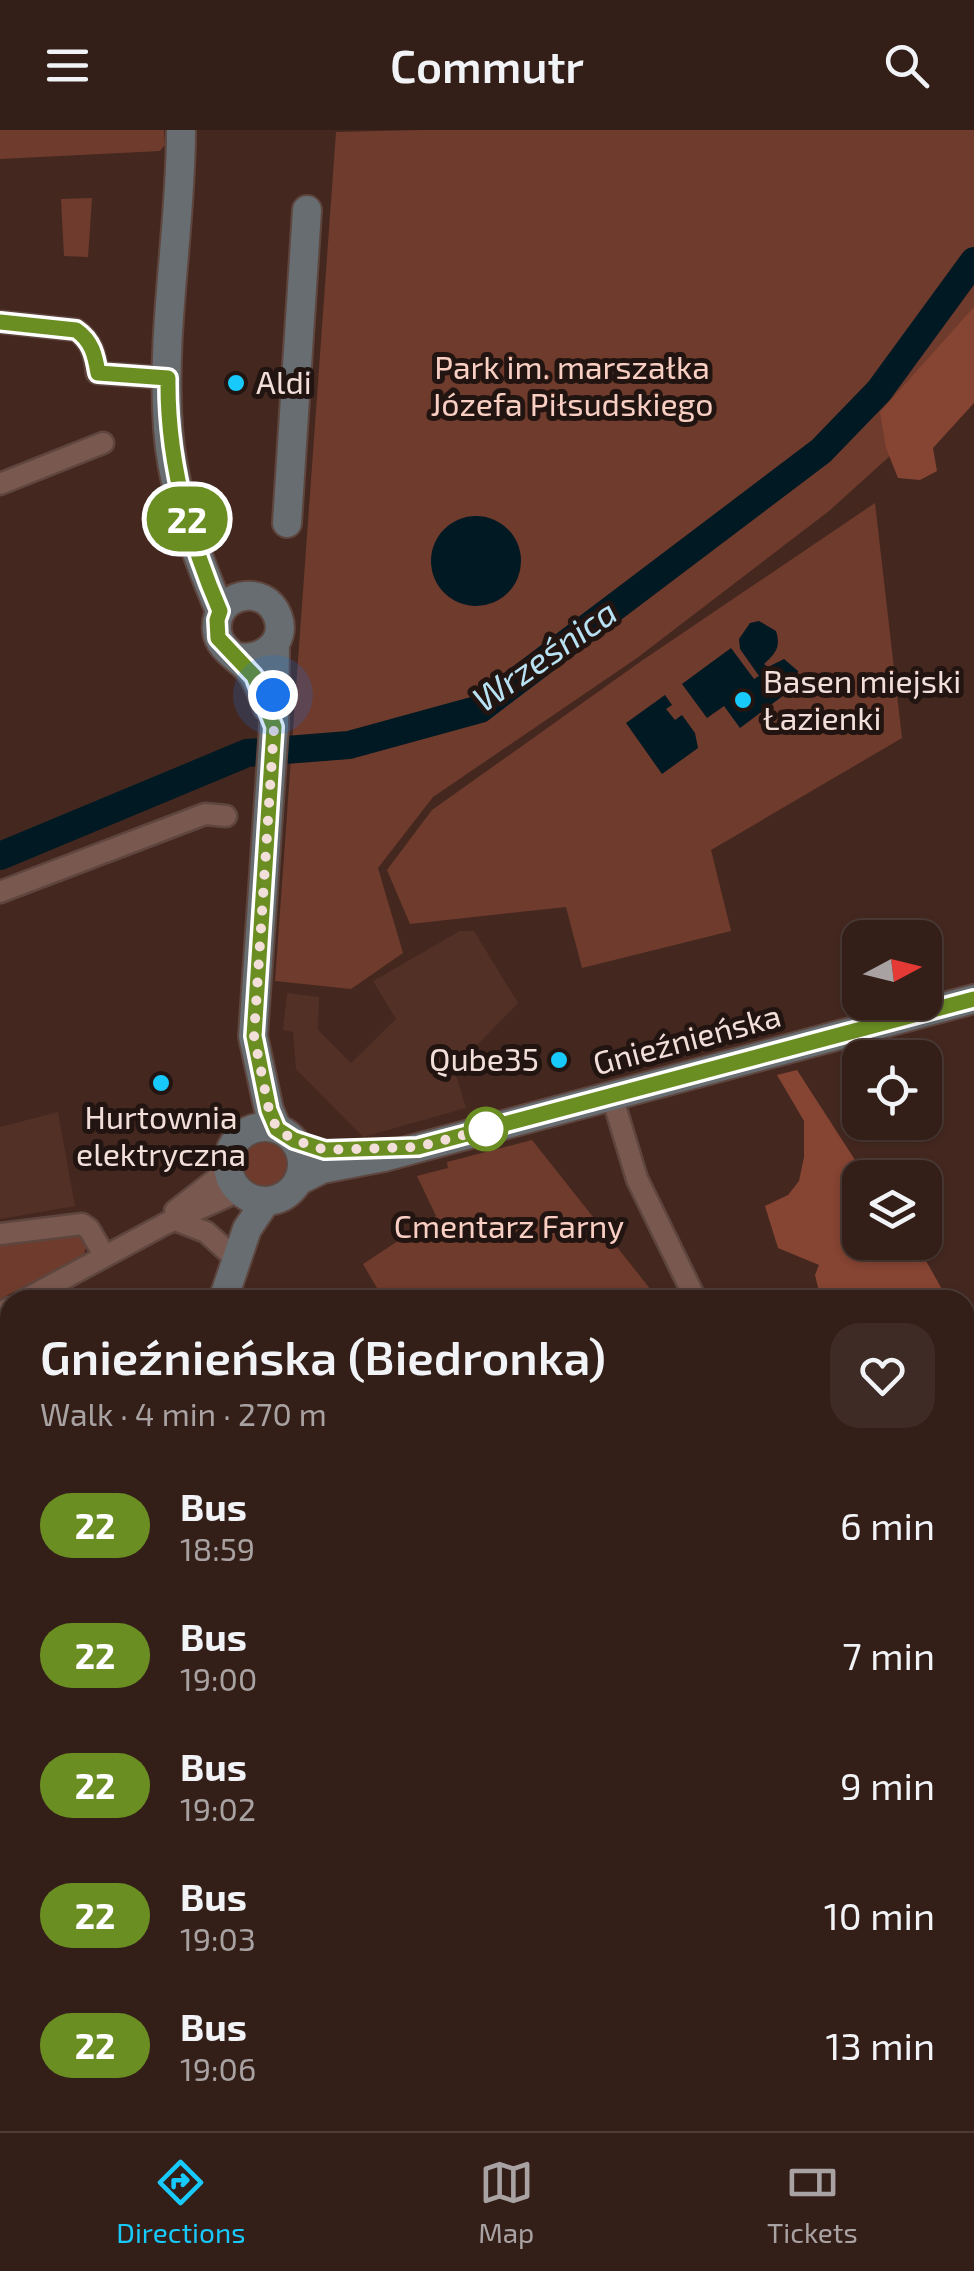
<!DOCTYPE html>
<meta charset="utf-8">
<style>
:root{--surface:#331e18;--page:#3e2b25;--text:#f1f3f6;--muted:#a9a2a2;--line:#4e3c37;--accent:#18cafc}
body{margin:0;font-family:"Exo 2",sans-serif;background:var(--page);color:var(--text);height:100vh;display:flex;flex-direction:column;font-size:38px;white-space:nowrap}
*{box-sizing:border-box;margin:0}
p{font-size:32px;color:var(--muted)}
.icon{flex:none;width:55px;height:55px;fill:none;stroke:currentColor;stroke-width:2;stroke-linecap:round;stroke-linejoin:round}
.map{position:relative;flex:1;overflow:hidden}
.sheet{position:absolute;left:0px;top:1160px;width:975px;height:842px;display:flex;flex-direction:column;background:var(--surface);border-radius:30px 30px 0 0;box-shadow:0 2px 8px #0004,0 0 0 2px var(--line)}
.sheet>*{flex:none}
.badge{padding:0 20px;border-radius:32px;font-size:35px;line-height:65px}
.needle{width:65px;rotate:83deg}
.tools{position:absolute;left:842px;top:790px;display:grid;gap:20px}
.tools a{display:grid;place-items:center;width:100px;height:100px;border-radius:20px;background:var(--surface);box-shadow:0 2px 8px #0004,0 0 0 2px var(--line);font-size:50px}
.you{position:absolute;width:50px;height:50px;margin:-25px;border:8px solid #fff;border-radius:50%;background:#1a73e8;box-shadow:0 0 0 15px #1a73e833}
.map>.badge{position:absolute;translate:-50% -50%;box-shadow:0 0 0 5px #fff}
.round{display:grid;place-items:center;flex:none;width:105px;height:105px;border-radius:30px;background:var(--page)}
.overview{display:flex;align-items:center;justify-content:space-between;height:170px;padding:0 40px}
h1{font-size:48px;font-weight:600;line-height:75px}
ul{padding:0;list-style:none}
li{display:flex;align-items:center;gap:30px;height:130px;padding:0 40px}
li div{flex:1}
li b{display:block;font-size:38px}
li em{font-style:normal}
li .badge{min-width:110px;font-weight:700;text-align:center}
header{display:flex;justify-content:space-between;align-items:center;height:130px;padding:0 40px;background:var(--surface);font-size:45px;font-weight:600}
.dock{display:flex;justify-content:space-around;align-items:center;height:140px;border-top:2px solid var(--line);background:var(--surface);font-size:28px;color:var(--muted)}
.dock a{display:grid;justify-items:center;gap:5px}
.dock .on{color:var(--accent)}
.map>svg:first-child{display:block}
.built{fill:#523026}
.green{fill:#6f3b2c}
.forest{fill:#864432}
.water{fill:#001923}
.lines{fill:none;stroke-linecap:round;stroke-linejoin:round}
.river{stroke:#001923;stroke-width:28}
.street-casing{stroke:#5e463f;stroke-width:25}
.secondary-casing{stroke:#5e463f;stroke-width:32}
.street{stroke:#78584f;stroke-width:20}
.secondary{stroke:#676d70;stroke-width:28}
.line-casing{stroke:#fff;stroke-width:22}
.line{stroke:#6b8e23;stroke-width:15}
.walk{stroke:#f3dfda;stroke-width:10;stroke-dasharray:0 18}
.poi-dot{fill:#18cafc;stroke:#221511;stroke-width:4}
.stop-dot{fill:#fff;stroke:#6b8e23;stroke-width:5}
.labels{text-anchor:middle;stroke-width:10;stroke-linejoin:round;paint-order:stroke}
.park-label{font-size:32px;fill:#f9cfc3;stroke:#221511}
.poi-label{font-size:32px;fill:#f3dfda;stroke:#221511;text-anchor:start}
.street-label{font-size:32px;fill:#f3dfda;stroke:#221511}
.water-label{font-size:35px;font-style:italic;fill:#b8e2f3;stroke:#221511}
</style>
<header><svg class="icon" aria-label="menu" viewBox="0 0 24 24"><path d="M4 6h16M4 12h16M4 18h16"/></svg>Commutr<svg class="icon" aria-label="search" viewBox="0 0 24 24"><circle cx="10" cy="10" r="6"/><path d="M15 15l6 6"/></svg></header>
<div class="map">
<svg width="974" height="2001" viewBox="0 0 974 2001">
<rect width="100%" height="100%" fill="#442820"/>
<!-- built -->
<g class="built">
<path d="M 460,801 L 474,801 L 518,873 L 454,939 L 466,978 L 363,1007 L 296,939 L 293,902 L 283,900 L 287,863 L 319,867 L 318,900 L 351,933 L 396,889 L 373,851 Z"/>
<path d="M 58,982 L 75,1076 L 0,1089 L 0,997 Z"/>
<path d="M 0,1592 L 10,1599 L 10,1705 L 0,1695 Z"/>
</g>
<!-- green -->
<g class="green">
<path d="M 0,0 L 164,0 L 165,15 L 160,21 L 0,29 Z"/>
<path d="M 421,0 L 974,0 L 974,235 L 912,306 L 829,381 L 637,528 L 433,667 L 378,738 L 403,823 L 351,859 L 275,851 L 336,2 Z"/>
<path d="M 92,68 L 88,127 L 64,126 L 61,69 Z"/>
<path d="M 875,373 L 902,608 L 711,720 L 731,801 L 582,838 L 566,777 L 410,794 L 387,740 L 432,680 L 640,532 Z"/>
<circle cx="266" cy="1033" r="24"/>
<path d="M 532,1010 L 659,1170 L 384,1170 L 363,1134 L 436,1086 L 417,1046 L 448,1038 L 447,1032 Z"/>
<path d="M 77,1103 L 83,1106 L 87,1115 L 83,1127 L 0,1169 L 0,1116 Z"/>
</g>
<!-- forest -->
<g class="forest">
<path d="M 974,177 L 974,273 L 933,318 L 937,341 L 920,350 L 898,348 L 886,318 L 880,282 Z"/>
<path d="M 797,940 L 866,1047 L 860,1048 L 860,1112 L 916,1113 L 948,1170 L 851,1170 L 835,1162 L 820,1166 L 815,1145 L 819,1135 L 778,1118 L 765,1076 L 788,1065 L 799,1051 L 804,1027 L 804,991 L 777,945 Z"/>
<path d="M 974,1274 L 974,1418 L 965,1425 L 965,1285 L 971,1283 Z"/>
</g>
<!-- water -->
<g class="water">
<circle cx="476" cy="431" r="45"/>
<path d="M 759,491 L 776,501 C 781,517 776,523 764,534 L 768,537 L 784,529 L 798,541 L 796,556 L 740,598 L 724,576 L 707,588 L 682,554 L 731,518 L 754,549 L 759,546 L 740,519 L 739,509 L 750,493 Z"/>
<path d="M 665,565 L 672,575 L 666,579 L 675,590 L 682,585 L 695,603 L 698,618 L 662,644 L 626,593 Z"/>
</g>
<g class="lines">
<!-- river -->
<path class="river" d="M 0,726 L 247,623 L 349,615 L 480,579 L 821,321 L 879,261 L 974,131"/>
<defs>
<g id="street">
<path d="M 0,192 L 76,200 C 92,211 95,225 97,243 L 167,248"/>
<path d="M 0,354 L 103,313"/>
<path d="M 0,762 L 205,684 L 226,686"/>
<path d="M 612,966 L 637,1049 L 696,1170"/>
<path d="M 175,1081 L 229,1039"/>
<path d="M 175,1090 L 206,1102 L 227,1121"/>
<path d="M 0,1104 L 82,1094 L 89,1099 L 104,1125"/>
<path d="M 24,1170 L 165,1094 L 239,1061"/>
<path d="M 0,1183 L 10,1178"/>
<path d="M 965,1525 L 965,1540"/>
<path d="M 965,1604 L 974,1644"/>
<path d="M 965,1816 L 974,1816"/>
<path d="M 0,1898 L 10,1917"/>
<path d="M 965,1924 L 974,1891"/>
<path d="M 965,1949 L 974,1950"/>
<path d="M 49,1992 L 53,2001"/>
<path d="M 325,1992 L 332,2001"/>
<path d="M 748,1992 L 745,1995 L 751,2001"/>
<path d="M 425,2001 L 434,1992"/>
<path d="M 957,2001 L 958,1992"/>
</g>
<g id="secondary">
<path d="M 181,0 C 181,99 161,199 168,298 C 172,360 196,424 220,481"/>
<path d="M 287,393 L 307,80"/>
<path d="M 275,514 L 274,597 L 253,906 L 269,980 L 277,999"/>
<path d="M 238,527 C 262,531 287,513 278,487 C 265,451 213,464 217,501 C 219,520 240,528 251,542 C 258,552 263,565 267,577"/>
<circle cx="265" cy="1034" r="37"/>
<path d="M 298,1051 L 322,1039 L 384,1027 L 974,869"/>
<path d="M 223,1170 L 247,1099 L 266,1071"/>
<path d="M 0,1547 L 5,1560 L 0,1567"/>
</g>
</defs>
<!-- street casing -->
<use href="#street" class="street-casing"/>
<!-- secondary casing -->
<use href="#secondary" class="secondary-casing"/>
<!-- street -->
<use href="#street" class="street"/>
<!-- secondary -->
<use href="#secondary" class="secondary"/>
</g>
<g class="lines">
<defs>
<path id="line" d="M 0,192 L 76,200 C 92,211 95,225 98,243 L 168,248 C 167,329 188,407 220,481 L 217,490 L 218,508 L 254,546 L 274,597 L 254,906 L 269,980 L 277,999 L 294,1010 L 325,1020 L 418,1017 L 974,869"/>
</defs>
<!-- line casing -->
<use href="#line" class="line-casing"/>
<!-- line -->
<use href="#line" class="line"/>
<!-- walk -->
<path class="walk" d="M 273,565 L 274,597 L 254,906 L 269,980 L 277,999 L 294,1010 L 325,1020 L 418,1017 L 486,999"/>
</g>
<!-- markers -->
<g class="poi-dot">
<circle cx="236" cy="253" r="10"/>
<circle cx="743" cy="570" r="10"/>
<circle cx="559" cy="930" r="10"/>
<circle cx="161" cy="953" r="10"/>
</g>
<circle class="stop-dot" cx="486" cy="999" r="20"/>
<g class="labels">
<!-- park labels -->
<g class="park-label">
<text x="572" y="249">Park im. marszałka<tspan x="572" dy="37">Józefa Piłsudskiego</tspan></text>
<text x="509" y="1108">Cmentarz Farny</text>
</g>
<!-- poi labels -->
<g class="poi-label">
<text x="256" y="264">Aldi</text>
<text x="763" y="563">Basen miejski<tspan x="763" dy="37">Łazienki</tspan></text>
<text x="539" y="941" text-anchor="end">Qube35</text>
<text x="161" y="999" text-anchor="middle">Hurtownia<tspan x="161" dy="37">elektryczna</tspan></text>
</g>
<!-- street labels -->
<g class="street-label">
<text transform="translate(687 910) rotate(-15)" y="11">Gnieźnieńska</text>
</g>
<!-- water labels -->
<g class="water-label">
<text transform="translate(545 526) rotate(-35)" y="12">Wrześnica</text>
</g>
</g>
</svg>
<div class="tools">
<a><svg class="needle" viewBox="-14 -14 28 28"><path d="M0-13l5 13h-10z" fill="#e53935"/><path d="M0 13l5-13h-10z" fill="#a9a2a2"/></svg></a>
<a><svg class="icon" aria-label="locate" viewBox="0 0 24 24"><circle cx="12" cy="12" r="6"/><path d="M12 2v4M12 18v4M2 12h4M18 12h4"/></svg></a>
<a><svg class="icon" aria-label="layers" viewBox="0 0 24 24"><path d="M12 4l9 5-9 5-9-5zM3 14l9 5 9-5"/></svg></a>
</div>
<div class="you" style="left:273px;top:565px"></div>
<b class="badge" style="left:187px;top:389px;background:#6b8e23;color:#fff">22</b>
<section class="sheet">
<div class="overview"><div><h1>Gnieźnieńska (Biedronka)</h1><p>Walk · 4 min · 270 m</p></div><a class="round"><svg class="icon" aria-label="heart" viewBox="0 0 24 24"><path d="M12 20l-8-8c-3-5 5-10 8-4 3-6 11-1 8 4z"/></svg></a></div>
<ul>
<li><span class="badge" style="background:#6b8e23;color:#fff">22</span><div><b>Bus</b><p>18:59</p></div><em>6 min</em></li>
<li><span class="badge" style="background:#6b8e23;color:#fff">22</span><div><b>Bus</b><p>19:00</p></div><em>7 min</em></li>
<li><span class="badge" style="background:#6b8e23;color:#fff">22</span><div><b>Bus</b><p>19:02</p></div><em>9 min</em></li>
<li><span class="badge" style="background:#6b8e23;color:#fff">22</span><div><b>Bus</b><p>19:03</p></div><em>10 min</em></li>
<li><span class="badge" style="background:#6b8e23;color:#fff">22</span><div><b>Bus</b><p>19:06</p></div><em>13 min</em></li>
</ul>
</section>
</div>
<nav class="dock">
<a class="on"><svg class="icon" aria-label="directions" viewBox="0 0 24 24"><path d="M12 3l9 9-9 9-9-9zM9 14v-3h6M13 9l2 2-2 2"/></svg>Directions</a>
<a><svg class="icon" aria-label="map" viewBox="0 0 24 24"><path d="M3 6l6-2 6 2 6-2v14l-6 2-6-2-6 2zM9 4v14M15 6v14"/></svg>Map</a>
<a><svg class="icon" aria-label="tickets" viewBox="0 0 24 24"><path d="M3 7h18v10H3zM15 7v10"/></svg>Tickets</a>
</nav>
